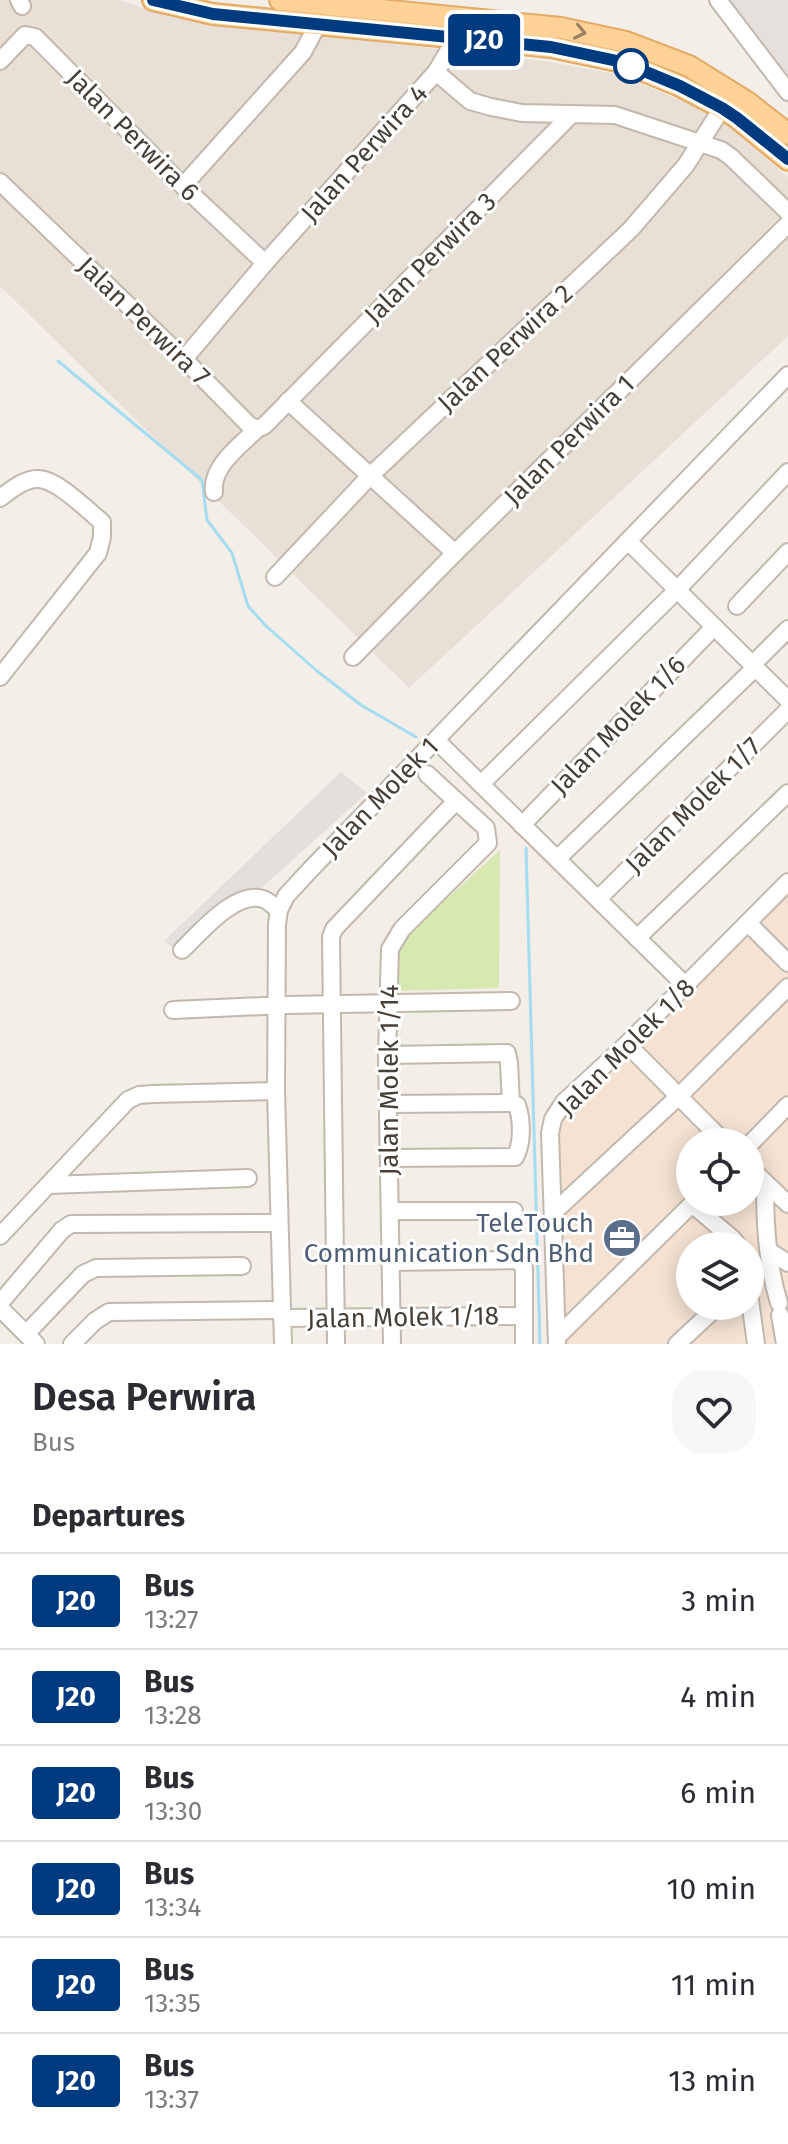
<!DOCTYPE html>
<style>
:root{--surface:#fff;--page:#f7f7f7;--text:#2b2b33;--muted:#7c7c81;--line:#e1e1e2}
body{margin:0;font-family:"Fira Sans",sans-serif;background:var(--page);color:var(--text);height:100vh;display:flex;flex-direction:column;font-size:30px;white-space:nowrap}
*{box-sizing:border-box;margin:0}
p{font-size:26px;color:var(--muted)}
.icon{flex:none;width:44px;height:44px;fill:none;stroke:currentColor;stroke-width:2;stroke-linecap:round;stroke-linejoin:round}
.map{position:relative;height:1344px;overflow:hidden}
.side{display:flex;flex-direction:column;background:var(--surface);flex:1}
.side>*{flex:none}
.badge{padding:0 16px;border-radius:6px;font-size:28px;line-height:52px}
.buttons{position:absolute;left:676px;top:1128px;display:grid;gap:16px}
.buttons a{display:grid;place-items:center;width:88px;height:88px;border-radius:50%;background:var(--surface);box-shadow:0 4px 20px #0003;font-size:40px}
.map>.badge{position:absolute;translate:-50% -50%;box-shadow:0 0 0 4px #fff}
h2{padding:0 32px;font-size:30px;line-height:72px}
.round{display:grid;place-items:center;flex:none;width:84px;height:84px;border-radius:32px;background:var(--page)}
.summary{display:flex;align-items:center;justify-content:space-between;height:136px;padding:0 32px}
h1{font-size:38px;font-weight:600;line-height:60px}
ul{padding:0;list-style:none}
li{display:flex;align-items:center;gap:24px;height:96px;padding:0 32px;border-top:2px solid var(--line)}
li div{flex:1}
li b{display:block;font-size:30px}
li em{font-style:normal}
li .badge{min-width:88px;font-weight:700;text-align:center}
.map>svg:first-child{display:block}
.residential{fill:#e8e0d6}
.commercial{fill:#f5e2d3;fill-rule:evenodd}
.industrial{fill:#e6e0dd}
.green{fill:#d7e8b1}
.parking{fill:#e2dfdd}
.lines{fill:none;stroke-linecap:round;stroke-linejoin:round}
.stream{stroke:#a5ddf0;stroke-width:3}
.minor-casing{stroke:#c2b8ad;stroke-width:20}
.major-casing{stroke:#e3ab66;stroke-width:24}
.minor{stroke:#fff;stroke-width:16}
.major{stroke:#fed197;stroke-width:20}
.oneway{stroke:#998062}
.line-casing{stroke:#fff;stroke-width:18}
.line{stroke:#003b80;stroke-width:12}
.stop-dot{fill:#fff;stroke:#003b80;stroke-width:4}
.labels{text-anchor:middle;stroke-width:6;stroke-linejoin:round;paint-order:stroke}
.street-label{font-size:26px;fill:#473e37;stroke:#fff}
.service-label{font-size:26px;fill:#4e5e75;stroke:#fff;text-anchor:end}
</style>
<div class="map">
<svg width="788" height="1344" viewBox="0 0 788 1344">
<rect width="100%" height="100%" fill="#f4eee8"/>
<!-- residential -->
<path class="residential" d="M 0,0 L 119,0 L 172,18 L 551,62 L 621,75 L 715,115 L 788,177 L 788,336 L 409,688 L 0,286 Z"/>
<!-- commercial -->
<path class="commercial" d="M 788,875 L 788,1344 L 549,1344 L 546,1109 ZM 690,1142 L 750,1142 L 750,1202 L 690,1202 ZM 690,1246 L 750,1246 L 750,1306 L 690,1306 Z"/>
<!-- industrial -->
<path class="industrial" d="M 725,0 L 788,0 L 788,84 Z"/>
<!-- green -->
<path class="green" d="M 500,850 L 499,988 L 395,991 L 395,946 Z"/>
<!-- parking -->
<path class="parking" d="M 341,772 L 367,793 L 185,957 L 164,941 Z"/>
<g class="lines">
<!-- stream -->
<g class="stream">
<path d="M 58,361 L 202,480 L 207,520 L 232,553 L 248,606 L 266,626 L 317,671 L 361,705 L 416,737"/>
<path d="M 526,848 L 540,1344"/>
</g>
<defs>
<g id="minor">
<path d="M 19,0 L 22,6"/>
<path d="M 718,0 L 788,92"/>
<path d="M 0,61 L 25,35 L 35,37 L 183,186 L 265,263"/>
<path d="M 436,72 L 470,101 L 491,107 L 522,113 L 615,115 L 721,150 L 731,157 L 788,212"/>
<path d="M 0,182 L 184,359 L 249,425 L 257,429 L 264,426 L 572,114"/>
<path d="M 183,186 L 303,52 L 318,24"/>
<path d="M 184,359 L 265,263 L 436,72 L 456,38"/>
<path d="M 288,401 L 455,553"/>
<path d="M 214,492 C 211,466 240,446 257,429"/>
<path d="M 0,498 C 11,490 25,478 39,479 C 58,480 87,510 102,522 L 102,537 L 98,553 L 0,677"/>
<path d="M 628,541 L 788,700"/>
<path d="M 275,577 L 370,476 L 631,229 L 686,165 L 722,108"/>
<path d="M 737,606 L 788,552"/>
<path d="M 353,657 L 455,553 L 788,224"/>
<path d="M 752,665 L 788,629"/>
<path d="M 436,740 L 686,986"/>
<path d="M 481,784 L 677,590 L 788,472"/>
<path d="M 522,825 L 714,627"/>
<path d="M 557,859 L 755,668"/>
<path d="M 598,899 L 788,710"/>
<path d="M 748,923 L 788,963"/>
<path d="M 637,938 L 788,793"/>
<path d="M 182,950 C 200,933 235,890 263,899 C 268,900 274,907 279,910"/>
<path d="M 173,1010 L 287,1005 L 511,1001"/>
<path d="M 627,1044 L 724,1142"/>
<path d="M 387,1055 L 507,1053 L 509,1063 L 511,1103 L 517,1105 C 522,1120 523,1143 515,1157 L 389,1158"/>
<path d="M 388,1104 L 511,1103"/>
<path d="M 750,1144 L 788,1105"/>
<path d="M 750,1168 L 788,1204"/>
<path d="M 765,1183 C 765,1223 767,1264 779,1303"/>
<path d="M 49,1185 L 248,1178"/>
<path d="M 692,1204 L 733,1239 L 738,1246"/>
<path d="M 390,1211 L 514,1211"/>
<path d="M 554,1212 L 679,1096 L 788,987"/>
<path d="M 0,1236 L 128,1100 L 139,1095 L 153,1094 L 276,1091"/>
<path d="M 769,1251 L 788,1263"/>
<path d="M 390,1262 L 518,1260 L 524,1268 L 524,1344"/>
<path d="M 750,1300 L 756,1344"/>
<path d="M 0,1303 L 62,1230 L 71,1224 L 279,1223"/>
<path d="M 0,1308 L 36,1344"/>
<path d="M 780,1315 L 785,1344"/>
<path d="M 282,1318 L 524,1316"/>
<path d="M 26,1334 L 83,1274 L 96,1268 L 242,1266"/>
<path d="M 557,1337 L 694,1202"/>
<path d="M 72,1344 L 95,1321 L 109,1312 L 282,1310"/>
<path d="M 283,1344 L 276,1091 L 277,924 L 279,910 L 286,896 L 310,870 L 788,375"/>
<path d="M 336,1344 L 331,937 L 334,929 L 456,801"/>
<path d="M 392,1344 L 387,1055 L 390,949 L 402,929 L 488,843 L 486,828 L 427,774"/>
<path d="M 557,1344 L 550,1133 L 553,1119 L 564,1102 L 627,1044 L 788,882"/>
<path d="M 677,1344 L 718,1306"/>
</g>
<g id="major">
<path d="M 153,0 L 213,14 L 551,47 L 622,62 L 680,86 L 722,108 L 737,118 L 788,160"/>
<path d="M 280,0 L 561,28 L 626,42 L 689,66 L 747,102 L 788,134"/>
</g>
</defs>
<!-- minor casing -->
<use href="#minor" class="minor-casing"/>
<!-- major casing -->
<use href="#major" class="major-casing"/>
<!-- minor -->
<use href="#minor" class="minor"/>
<!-- major -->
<use href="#major" class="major"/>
</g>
<!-- one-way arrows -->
<defs><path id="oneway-chevron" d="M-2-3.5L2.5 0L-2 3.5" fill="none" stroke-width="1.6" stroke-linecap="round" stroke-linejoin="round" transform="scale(2)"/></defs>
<use class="oneway" href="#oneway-chevron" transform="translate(580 32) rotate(12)"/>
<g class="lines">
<defs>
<path id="line" d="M 153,0 L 213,14 L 551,47 L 622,62 L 680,86 L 722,108 L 737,118 L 788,159"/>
</defs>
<!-- line casing -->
<use href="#line" class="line-casing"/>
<!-- line -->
<use href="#line" class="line"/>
</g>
<!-- icons -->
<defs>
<symbol id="office-disc" viewBox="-11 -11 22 22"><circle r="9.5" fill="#5c6f8a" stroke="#fff"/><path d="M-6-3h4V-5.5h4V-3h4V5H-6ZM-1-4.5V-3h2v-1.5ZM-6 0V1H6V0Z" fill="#fff"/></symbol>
</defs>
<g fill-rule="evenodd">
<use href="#office-disc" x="600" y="1216" width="44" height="44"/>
</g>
<!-- markers -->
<circle class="stop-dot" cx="631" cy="66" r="16"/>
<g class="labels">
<!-- street labels -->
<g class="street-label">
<text transform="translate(133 135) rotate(45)" y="9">Jalan Perwira 6</text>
<text transform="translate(364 153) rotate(-48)" y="9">Jalan Perwira 4</text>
<text transform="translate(430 258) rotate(-45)" y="9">Jalan Perwira 3</text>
<text transform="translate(144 321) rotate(44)" y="9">Jalan Perwira 7</text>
<text transform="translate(505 348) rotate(-43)" y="9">Jalan Perwira 2</text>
<text transform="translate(569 440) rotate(-45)" y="9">Jalan Perwira 1</text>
<text transform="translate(618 725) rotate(-46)" y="9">Jalan Molek 1/6</text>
<text transform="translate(380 797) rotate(-46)" y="9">Jalan Molek 1</text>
<text transform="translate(693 805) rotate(-45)" y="9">Jalan Molek 1/7</text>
<text transform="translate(626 1047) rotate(-45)" y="9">Jalan Molek 1/8</text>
<text transform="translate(389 1080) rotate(-90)" y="9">Jalan Molek 1/14</text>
<text transform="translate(403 1317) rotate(-1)" y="9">Jalan Molek 1/18</text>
</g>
<!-- service labels -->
<g class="service-label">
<text x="594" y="1232">TeleTouch<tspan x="594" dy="30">Communication Sdn Bhd</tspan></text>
</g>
</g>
</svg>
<div class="buttons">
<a><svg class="icon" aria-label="locate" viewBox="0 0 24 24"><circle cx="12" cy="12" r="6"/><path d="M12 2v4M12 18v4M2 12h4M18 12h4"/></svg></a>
<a><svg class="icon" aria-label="layers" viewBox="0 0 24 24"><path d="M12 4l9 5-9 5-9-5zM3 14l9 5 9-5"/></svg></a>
</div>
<b class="badge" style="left:484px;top:40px;background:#003b80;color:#fff">J20</b>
</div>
<section class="side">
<div class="summary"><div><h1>Desa Perwira</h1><p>Bus</p></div><a class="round"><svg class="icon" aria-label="heart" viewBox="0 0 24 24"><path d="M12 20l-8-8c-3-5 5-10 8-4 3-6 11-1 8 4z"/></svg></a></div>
<h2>Departures</h2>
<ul>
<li><span class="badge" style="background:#003b80;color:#fff">J20</span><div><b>Bus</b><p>13:27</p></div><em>3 min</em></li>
<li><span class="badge" style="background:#003b80;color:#fff">J20</span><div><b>Bus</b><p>13:28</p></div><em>4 min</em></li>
<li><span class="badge" style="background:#003b80;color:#fff">J20</span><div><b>Bus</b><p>13:30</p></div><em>6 min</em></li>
<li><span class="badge" style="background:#003b80;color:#fff">J20</span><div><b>Bus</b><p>13:34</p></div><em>10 min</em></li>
<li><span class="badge" style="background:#003b80;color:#fff">J20</span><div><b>Bus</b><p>13:35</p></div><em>11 min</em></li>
<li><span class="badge" style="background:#003b80;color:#fff">J20</span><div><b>Bus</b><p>13:37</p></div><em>13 min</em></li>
</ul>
</section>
